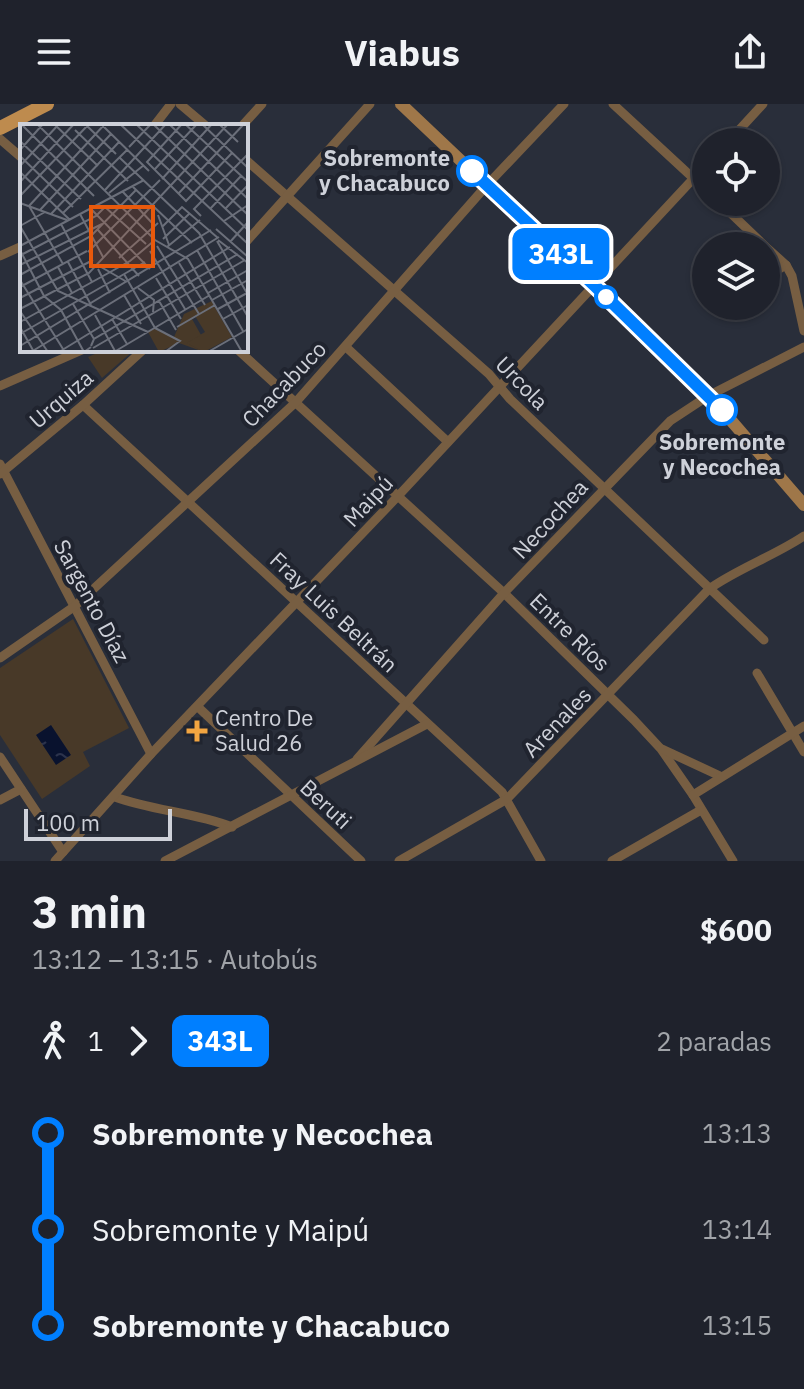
<!DOCTYPE html>
<html lang="es">
<meta charset="utf-8">
<style>
:root{--surface:#1f222c;--page:#272a34;--text:#f1f3f6;--muted:#a1a4a9;--line:#3c3f48}
body{margin:0;font-family:"IBM Plex Sans",sans-serif;background:var(--page);color:var(--text);height:100vh;display:flex;flex-direction:column;font-size:30px;white-space:nowrap}
*{box-sizing:border-box;margin:0}
p{font-size:26px;color:var(--muted)}
.icon{flex:none;width:44px;height:44px;fill:none;stroke:currentColor;stroke-width:2;stroke-linecap:round;stroke-linejoin:round}
.map{position:relative;height:757px;overflow:hidden}
.sheet{display:flex;flex-direction:column;background:var(--surface);flex:1}
.sheet>*{flex:none}
.badge{padding:0 16px;border-radius:12px;font-size:28px;line-height:52px}
.fabs{position:absolute;left:692px;top:24px;display:grid;gap:16px}
.fabs a{display:grid;place-items:center;width:88px;height:88px;border-radius:50%;background:var(--surface);box-shadow:0 2px 6px #0004,0 0 0 2px var(--line);font-size:40px}
.scale{position:absolute;left:24px;bottom:20px;width:148px;box-sizing:border-box;padding-left:8px;border:4px solid #ced1d9;border-top:0;font-size:22px;line-height:28px;white-space:nowrap;color:#ced1d9;-webkit-text-stroke:6px #20242f;paint-order:stroke}
.map>.badge{position:absolute;translate:-50% -50%;box-shadow:0 0 0 4px #fff}
.legs{display:flex;align-items:center;gap:12px;height:88px;padding:0 32px;font-size:26px}
.legs p{margin-inline-start:auto}
.overview{display:flex;align-items:center;justify-content:space-between;height:136px;padding:0 32px}
h1{font-size:44px;font-weight:700;line-height:60px}
ul{padding:0 32px;list-style:none}
li{display:flex;align-items:center;gap:28px;height:96px;font-size:30px}
li i{display:grid;place-items:center;width:12px;height:100%;margin:0 10px;background:currentColor}
li i::after{content:'';width:20px;height:20px;margin:-10px;border:6px solid;border-radius:50%;background:var(--surface)}
li p{margin-inline-start:auto}
li:first-child i{background:linear-gradient(#0000 50%,currentColor 0)}
li:last-child i{background:linear-gradient(currentColor 50%,#0000 0)}
header{display:flex;justify-content:space-between;align-items:center;height:104px;padding:0 32px;background:var(--surface);font-size:36px;font-weight:700}
.map>svg:first-child{display:block}
.park{fill:#483928}
.water{fill:url(#water-ripples)}
.lines{fill:none;stroke-linecap:round;stroke-linejoin:round}
.minor{stroke:#775e42;stroke-width:9}
.secondary{stroke:#9f7749;stroke-width:12}
.primary{stroke:#be8b4e;stroke-width:14}
.line-1-casing{stroke:#fff;stroke-width:18}
.line-1{stroke:#007fff;stroke-width:12}
.stop-1-dot{fill:#fff;stroke:#007fff;stroke-width:4}
.poi-dot{fill:#f2a541;stroke:#20242f;stroke-width:3}
.labels{text-anchor:middle;stroke-width:8;stroke-linejoin:round;paint-order:stroke}
.stop-label{font-size:22px;font-weight:bold;fill:#ced1d9;stroke:#20242f;text-anchor:end}
.street-label{font-size:22px;fill:#ced1d9;stroke:#20242f}
.poi-label{font-size:22px;fill:#ced1d9;stroke:#20242f;text-anchor:start}
.inset-road{fill:none;stroke:#6b6f7a;stroke-width:2}
.view{fill:#e8590c;fill-opacity:0.15;stroke:#e8590c;stroke-width:4}
.inset-edge{fill:none;stroke:#ced1d9;stroke-width:4}
</style>
<header><svg class="icon" aria-label="menu" viewBox="0 0 24 24"><path d="M4 6h16M4 12h16M4 18h16"/></svg>Viabus<svg class="icon" aria-label="share" viewBox="0 0 24 24"><path d="M12 15V3M7 8l5-5 5 5M5 13v7h14v-7"/></svg></header>
<div class="map">
<svg width="804" height="757" viewBox="0 0 804 757">
<defs>
<pattern id="water-ripples" width="26" height="14" patternUnits="userSpaceOnUse" patternTransform="scale(2)"><rect width="26" height="14" fill="#09122e"/><path d="M2 4q2-2 4 0t4 0M15 11q2-2 4 0t4 0" fill="none" stroke="#2c334c"/></pattern>
</defs>
<rect width="100%" height="100%" fill="#292e3a"/>
<!-- park -->
<g class="park">
<path d="M 104,246 L 134,246 L 102,274 L 88,253 Z"/>
<path d="M 73,515 L 129,624 L 83,648 L 90,662 L 42,695 L 0,631 L 0,564 Z"/>
</g>
<!-- water -->
<path class="water" d="M 51,621 L 71,651 L 56,661 L 36,631 Z"/>
<g class="lines">
<!-- minor -->
<g class="minor">
<path d="M 180,0 L 206,22"/>
<path d="M 613,0 L 706,86"/>
<path d="M 154,22 L 171,0"/>
<path d="M 242,22 L 262,0"/>
<path d="M 0,35 L 22,54"/>
<path d="M 728,38 L 763,0"/>
<path d="M 246,56 L 489,270 L 510,295 L 764,536"/>
<path d="M 719,98 L 765,142"/>
<path d="M 246,138 L 370,0"/>
<path d="M 766,143 L 786,161 L 792,172 L 804,227"/>
<path d="M 0,152 L 22,142"/>
<path d="M 766,173 L 786,161"/>
<path d="M 346,243 L 448,338"/>
<path d="M 238,246 L 504,489 L 634,616 L 661,645 L 693,691 L 733,757"/>
<path d="M 0,282 L 82,246"/>
<path d="M 83,301 L 502,688 L 541,757"/>
<path d="M 0,360 L 151,650"/>
<path d="M 0,370 L 83,301 L 143,246"/>
<path d="M 0,554 L 75,502 L 296,298 L 487,81 L 564,0"/>
<path d="M 757,569 L 804,648"/>
<path d="M 198,603 L 361,757"/>
<path d="M 662,645 L 720,672"/>
<path d="M 0,653 L 63,748"/>
<path d="M 357,655 L 504,489 L 670,317 L 708,292 L 804,243"/>
<path d="M 693,691 L 804,622"/>
<path d="M 115,693 C 153,707 194,708 232,723"/>
<path d="M 0,696 L 21,685"/>
<path d="M 55,757 L 151,650 L 399,391 L 706,61"/>
<path d="M 165,757 L 427,620"/>
<path d="M 399,757 L 507,695 L 709,485 C 739,464 774,452 804,432"/>
<path d="M 612,757 L 701,706"/>
</g>
<!-- secondary -->
<path class="secondary" d="M 401,0 L 688,272 L 722,306 L 804,401"/>
<!-- primary -->
<path class="primary" d="M 0,24 L 47,0"/>
</g>
<g class="lines">
<defs>
<path id="line-1" d="M 472,67 L 594,181 L 722,306"/>
</defs>
<!-- line-1 casing -->
<use href="#line-1" class="line-1-casing"/>
<!-- line-1 -->
<use href="#line-1" class="line-1"/>
</g>
<!-- markers -->
<g class="stop-1-dot">
<circle cx="472" cy="67" r="14"/>
<circle cx="606" cy="193" r="10"/>
<circle cx="722" cy="306" r="14"/>
</g>
<path class="poi-dot" d="M193 615h8v8h8v8h-8v8h-8v-8h-8v-8h8z"/>
<g class="labels">
<!-- stop labels -->
<g class="stop-label">
<text x="450" y="62">Sobremonte<tspan x="450" dy="25">y Chacabuco</tspan></text>
<text x="722" y="346" text-anchor="middle">Sobremonte<tspan x="722" dy="25">y Necochea</tspan></text>
</g>
<!-- street labels -->
<g class="street-label">
<text transform="translate(522 279) rotate(46)" y="8">Urcola</text>
<text transform="translate(284 280) rotate(-46)" y="8">Chacabuco</text>
<text transform="translate(61 295) rotate(-41)" y="8">Urquiza</text>
<text transform="translate(368 397) rotate(-47)" y="8">Maipú</text>
<text transform="translate(550 415) rotate(-47)" y="8">Necochea</text>
<text transform="translate(92 497) rotate(62)" y="8">Sargento Díaz</text>
<text transform="translate(334 508) rotate(43)" y="8">Fray Luis Beltrán</text>
<text transform="translate(570 528) rotate(44)" y="8">Entre Ríos</text>
<text transform="translate(557 618) rotate(-46)" y="8">Arenales</text>
<text transform="translate(326 700) rotate(43)" y="8">Beruti</text>
</g>
<!-- poi labels -->
<g class="poi-label">
<text x="215" y="622">Centro De<tspan x="215" dy="25">Salud 26</tspan></text>
</g>
</g>
<!-- overview -->
<g transform="translate(20 20)">
<rect width="228" height="228" fill="#292e3a"/>
<path d="M 194,182 L 212,213 L 184,228 L 166,219 L 185,208 L 175,192 Z" fill="#483928"/>
<path d="M 192,177 L 195,181 L 172,195 L 181,211 L 167,219 L 184,228 L 159,219 L 139,228 L 128,208 L 134,205 L 154,213 L 164,190 Z" fill="#483928"/>
<path class="inset-road" d="M 1,0 L 74,72M 17,0 L 135,116 L 168,135 L 222,228M 34,0 L 78,42M 65,0 L 96,30M 100,0 L 228,120M 116,0 L 228,106M 133,0 L 228,91M 149,0 L 228,75M 162,0 L 127,38 L 166,77 L 212,29M 165,0 L 228,58M 182,0 L 228,44M 199,0 L 218,18M 82,1 L 129,47M 55,6 L 108,57M 0,17 L 61,75M 109,23 L 131,0M 0,26 L 23,0M 0,32 L 29,60M 100,34 L 179,109 L 228,193M 0,42 L 39,0M 135,45 L 177,0M 0,48 L 50,96M 142,55 L 192,0M 0,58 L 54,0M 29,60 L 53,83M 113,63 L 172,119M 85,66 L 146,0M 103,68 L 134,101M 89,69 L 124,41M 158,70 L 224,0M 0,72 L 69,0M 0,79 L 47,96M 85,83 L 126,120M 206,84 L 228,61M 71,85 L 130,145M 190,85 L 221,52M 20,86 L 91,10M 43,89 L 108,25M 31,90 L 99,18M 60,90 L 83,133M 138,91 L 149,121M 181,92 L 174,85 L 228,30M 204,97 L 228,81M 41,100 L 72,158M 0,102 L 25,88M 0,102 L 38,167 L 128,208M 142,103 L 162,83 L 198,114M 196,105 L 228,133M 78,106 L 119,152M 143,115 L 170,89M 198,116 L 228,139M 197,117 L 228,171M 210,118 L 228,98M 0,122 L 124,56M 137,122 L 179,190M 147,123 L 180,96M 0,126 L 24,172 L 41,186 L 64,228 L 71,223M 177,126 L 223,207M 130,127 L 165,185M 68,128 L 140,56M 1,131 L 76,92 L 85,83M 99,134 L 138,99M 48,138 L 71,181M 159,139 L 185,181M 43,140 L 9,82 L 84,1M 0,141 L 82,100M 38,143 L 52,169M 81,143 L 107,158M 78,145 L 90,169M 104,150 L 135,204M 0,151 L 71,112 L 116,66M 136,154 L 161,195M 0,156 L 43,225M 0,163 L 67,127M 118,164 L 134,176 L 133,188M 188,169 L 228,146M 104,171 L 121,200M 0,174 L 73,136M 192,176 L 228,156M 139,177 L 156,206M 53,180 L 74,215M 0,185 L 69,149 L 208,0M 198,185 L 227,169M 0,187 L 28,228M 75,191 L 95,227M 92,195 L 107,220M 203,195 L 228,181M 0,198 L 110,137 L 135,116M 0,203 L 14,228M 157,203 L 195,181M 135,204 L 160,217 L 145,228M 0,210 L 125,138M 0,222 L 191,106M 71,222 L 74,215 L 218,130M 73,224 L 225,136M 11,228 L 199,113M 39,228 L 210,123M 94,228 L 190,171M 188,228 L 228,205"/>
<path class="view" d="M 71,83 L 133,83 L 133,142 L 71,142 Z"/>
<rect width="228" height="228" class="inset-edge"/>
</g>
</svg>
<div class="fabs">
<a><svg class="icon" aria-label="locate" viewBox="0 0 24 24"><circle cx="12" cy="12" r="6"/><path d="M12 2v4M12 18v4M2 12h4M18 12h4"/></svg></a>
<a><svg class="icon" aria-label="layers" viewBox="0 0 24 24"><path d="M12 4l9 5-9 5-9-5zM3 14l9 5 9-5"/></svg></a>
</div>
<div class="scale">100 m</div>
<b class="badge" style="left:561px;top:150px;background:#007fff;color:#fff">343L</b>
</div>
<section class="sheet">
<div class="overview"><div><h1>3 min</h1><p>13:12 – 13:15 · Autobús</p></div><b>$600</b></div>
<div class="legs"><svg class="icon" aria-label="walk" viewBox="0 0 24 24"><circle cx="13" cy="4" r="2"/><path d="M13 8l-2 6 4 7M11 14l-3 7M7 12l3-4h3l4 4"/></svg>1<svg class="icon" aria-label="forward" viewBox="0 0 24 24"><path d="M9 5l7 7-7 7"/></svg><b class="badge" style="background:#007fff;color:#fff">343L</b><p>2 paradas</p></div>
<ul>
<li><i style="color:#007fff"></i><b>Sobremonte y Necochea</b><p>13:13</p></li>
<li><i style="color:#007fff"></i><span>Sobremonte y Maipú</span><p>13:14</p></li>
<li><i style="color:#007fff"></i><b>Sobremonte y Chacabuco</b><p>13:15</p></li>
</ul>
</section>
